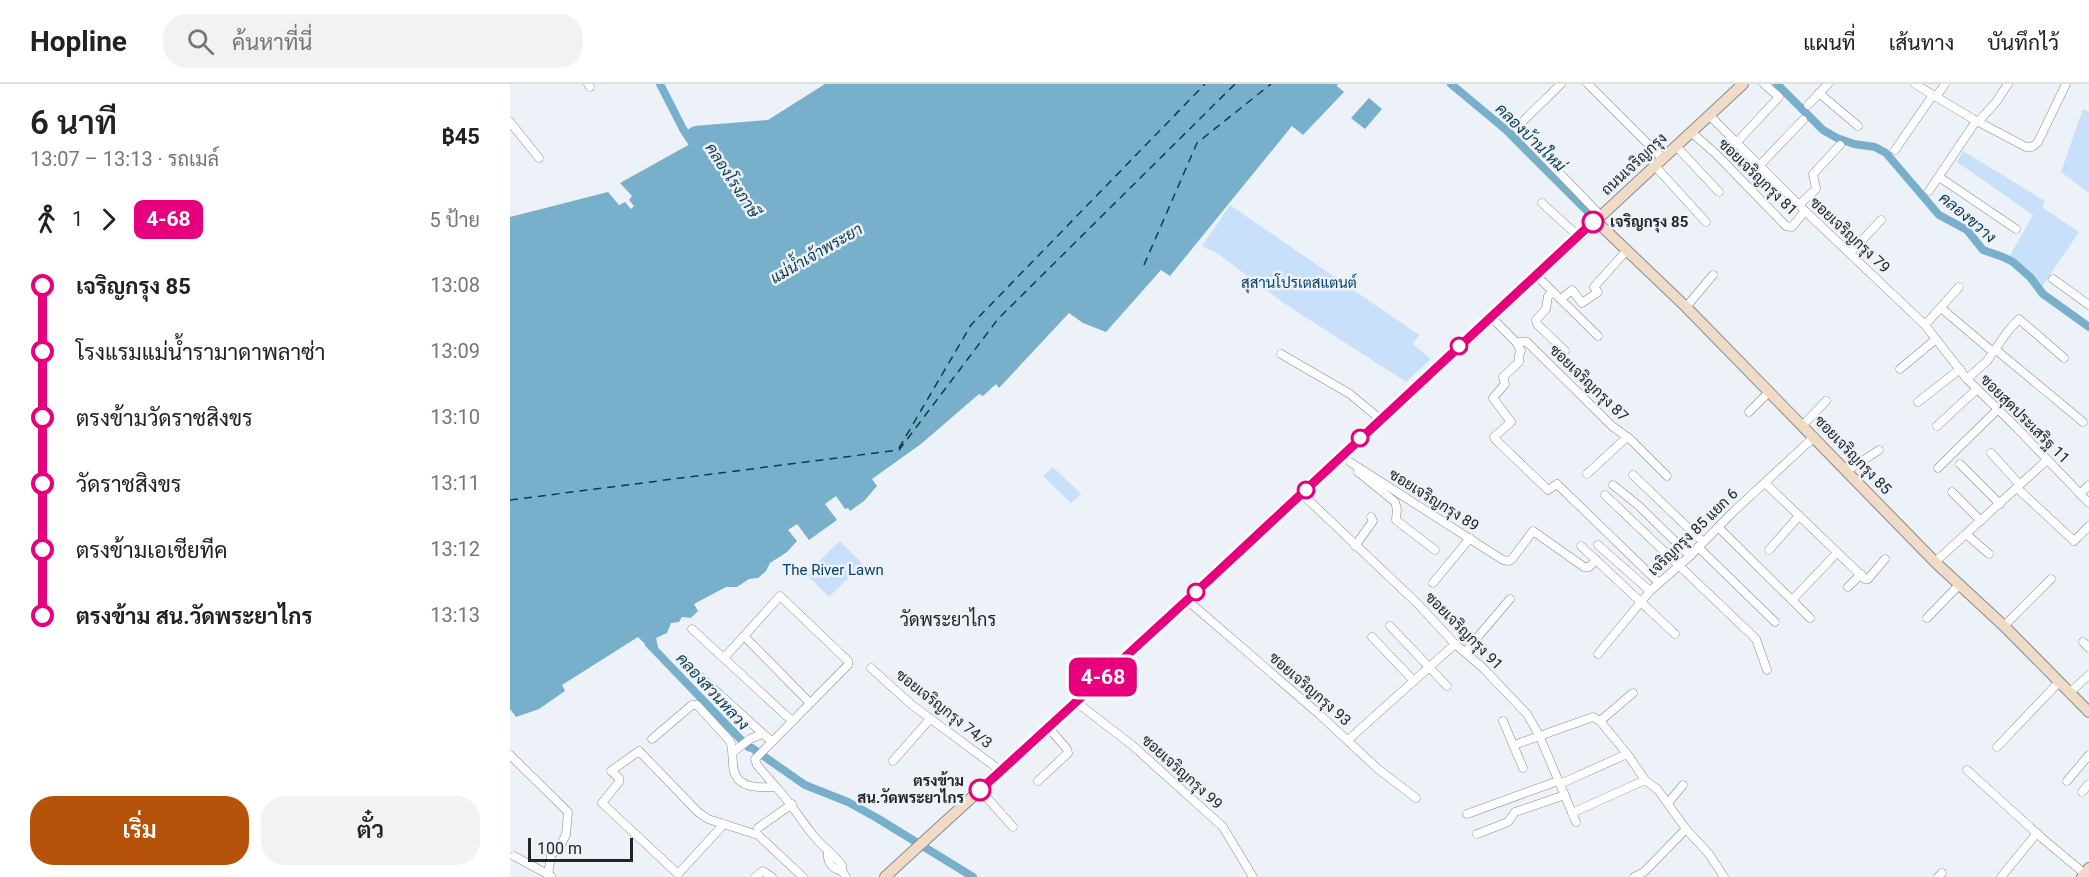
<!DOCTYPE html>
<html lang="th">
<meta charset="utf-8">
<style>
:root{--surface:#fff;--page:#f2f2f2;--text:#222;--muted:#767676;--line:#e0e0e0;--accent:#b45309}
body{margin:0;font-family:Roboto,Sarabun,sans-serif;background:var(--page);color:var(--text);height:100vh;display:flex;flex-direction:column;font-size:22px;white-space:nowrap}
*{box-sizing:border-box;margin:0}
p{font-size:20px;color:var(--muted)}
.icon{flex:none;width:33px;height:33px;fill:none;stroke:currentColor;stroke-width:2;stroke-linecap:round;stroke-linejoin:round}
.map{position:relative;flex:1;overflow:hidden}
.sheet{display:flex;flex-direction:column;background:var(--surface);width:510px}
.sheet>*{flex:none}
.badge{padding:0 12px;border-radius:9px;font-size:21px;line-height:39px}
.scale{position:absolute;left:18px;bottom:15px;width:105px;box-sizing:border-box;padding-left:6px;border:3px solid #222425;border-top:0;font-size:16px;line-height:21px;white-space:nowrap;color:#222425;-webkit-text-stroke:4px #edf2f8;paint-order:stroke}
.map>.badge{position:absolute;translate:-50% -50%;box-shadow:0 0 0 3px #fff}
.legs{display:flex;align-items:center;gap:9px;height:66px;padding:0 30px;font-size:20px}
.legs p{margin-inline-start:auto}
.summary{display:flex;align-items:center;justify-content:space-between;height:102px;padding:0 30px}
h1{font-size:33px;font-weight:600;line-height:45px}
.cta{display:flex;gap:12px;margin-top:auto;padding:12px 30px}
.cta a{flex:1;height:69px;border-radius:24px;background:var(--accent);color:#fff;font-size:24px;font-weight:600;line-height:69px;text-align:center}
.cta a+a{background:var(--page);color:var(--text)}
ul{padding:0 30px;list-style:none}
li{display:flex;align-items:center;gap:21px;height:66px;font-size:22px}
li i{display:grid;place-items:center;width:9px;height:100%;margin:0 8px;background:currentColor}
li i::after{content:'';width:15px;height:15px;margin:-8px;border:4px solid;border-radius:50%;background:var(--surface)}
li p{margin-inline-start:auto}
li:first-child i{background:linear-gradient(#0000 50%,currentColor 0)}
li:last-child i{background:linear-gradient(currentColor 50%,#0000 0)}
header{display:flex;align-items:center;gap:36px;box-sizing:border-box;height:84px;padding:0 30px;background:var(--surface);border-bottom:2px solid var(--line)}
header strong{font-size:28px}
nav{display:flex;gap:33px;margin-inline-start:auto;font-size:21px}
.search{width:420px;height:54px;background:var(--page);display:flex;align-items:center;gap:15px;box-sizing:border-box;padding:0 21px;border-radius:24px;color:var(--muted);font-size:22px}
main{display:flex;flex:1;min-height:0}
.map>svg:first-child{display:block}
.green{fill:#c9e0fa}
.water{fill:#78afcb}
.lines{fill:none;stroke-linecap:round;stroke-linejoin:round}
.canal{stroke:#78afcb;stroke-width:8}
.ferry{stroke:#0b3b4f;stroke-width:1.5;stroke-dasharray:8 6;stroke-linecap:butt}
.street-casing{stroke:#868b90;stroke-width:9}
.secondary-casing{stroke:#868b90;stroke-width:12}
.street{stroke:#fff;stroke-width:8}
.secondary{stroke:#f1dac6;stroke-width:10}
.line-1-casing{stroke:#fff;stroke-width:14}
.line-1{stroke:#e6007e;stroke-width:9}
.stop-1-dot{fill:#fff;stroke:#e6007e;stroke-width:3}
.labels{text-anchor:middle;stroke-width:5;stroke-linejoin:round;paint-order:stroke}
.street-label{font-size:15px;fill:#222425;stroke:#edf2f8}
.stop-label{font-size:15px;font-weight:bold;fill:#222425;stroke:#edf2f8;text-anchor:start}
.park-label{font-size:15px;fill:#084172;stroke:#edf2f8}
.water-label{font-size:16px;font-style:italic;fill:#0b3b4f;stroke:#edf2f8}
.quarter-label{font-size:18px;fill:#222425;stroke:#edf2f8}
</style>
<header>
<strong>Hopline</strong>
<div class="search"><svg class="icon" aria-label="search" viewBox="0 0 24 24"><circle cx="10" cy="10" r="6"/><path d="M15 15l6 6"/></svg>ค้นหาที่นี่</div>
<nav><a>แผนที่</a><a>เส้นทาง</a><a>บันทึกไว้</a></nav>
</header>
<main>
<section class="sheet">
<div class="summary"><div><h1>6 นาที</h1><p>13:07 – 13:13 · รถเมล์</p></div><b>฿45</b></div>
<div class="legs"><svg class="icon" aria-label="walk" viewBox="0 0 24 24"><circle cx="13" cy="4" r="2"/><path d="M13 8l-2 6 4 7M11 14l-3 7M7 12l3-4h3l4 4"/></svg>1<svg class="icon" aria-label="forward" viewBox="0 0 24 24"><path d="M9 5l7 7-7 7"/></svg><b class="badge" style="background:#e6007e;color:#fff">4-68</b><p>5 ป้าย</p></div>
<ul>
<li><i style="color:#e6007e"></i><b>เจริญกรุง 85</b><p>13:08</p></li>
<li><i style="color:#e6007e"></i><span>โรงแรมแม่น้ำรามาดาพลาซ่า</span><p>13:09</p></li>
<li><i style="color:#e6007e"></i><span>ตรงข้ามวัดราชสิงขร</span><p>13:10</p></li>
<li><i style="color:#e6007e"></i><span>วัดราชสิงขร</span><p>13:11</p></li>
<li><i style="color:#e6007e"></i><span>ตรงข้ามเอเชียทีค</span><p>13:12</p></li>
<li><i style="color:#e6007e"></i><b>ตรงข้าม สน.วัดพระยาไกร</b><p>13:13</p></li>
</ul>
<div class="cta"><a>เริ่ม</a><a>ตั๋ว</a></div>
</section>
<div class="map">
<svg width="1579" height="793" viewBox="0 0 1579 793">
<rect width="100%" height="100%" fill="#edf2f8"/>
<!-- green -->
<g class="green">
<path d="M 1573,25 L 1579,28 L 1579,109 L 1551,88 Z"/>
<path d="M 1453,67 L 1535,117 L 1532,123 L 1569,148 L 1531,204 L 1521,190 L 1499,173 L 1523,131 L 1447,78 Z"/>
<path d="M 720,121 L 909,251 L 903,260 L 921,275 L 896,298 L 775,220 L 707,169 L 692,162 Z"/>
<path d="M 543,383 L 571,410 L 561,419 L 533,392 Z"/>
<path d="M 330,457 L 353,480 L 319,513 L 296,490 Z"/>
</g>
<!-- water -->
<g class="water">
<path d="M 315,0 L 828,0 L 827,2 L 834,8 L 793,51 L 782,42 L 660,192 L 651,186 L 596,248 L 573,239 L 559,229 L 489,304 L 486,300 L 473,312 L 469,310 L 411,360 L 362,395 L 367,402 L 354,417 L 340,427 L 338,424 L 335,425 L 326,412 L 315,420 L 327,436 L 299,456 L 287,440 L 278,446 L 287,457 L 277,468 L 260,479 L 256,487 L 248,494 L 239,495 L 227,503 L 216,503 L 184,520 L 188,527 L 181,534 L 172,533 L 169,538 L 161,539 L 157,549 L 146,554 L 148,563 L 143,568 L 128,553 L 52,601 L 55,607 L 29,625 L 6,633 L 0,625 L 0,133 L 98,108 L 109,121 L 115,118 L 121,125 L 124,122 L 119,116 L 122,112 L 110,99 L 182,59 L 177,46 L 184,42 L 258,36 Z"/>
<path d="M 859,14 L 872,25 L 855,45 L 841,34 Z"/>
</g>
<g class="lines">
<!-- canal -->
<g class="canal">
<path d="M 150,0 L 173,45 L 186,65"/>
<path d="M 941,0 L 995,45 L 1079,129"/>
<path d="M 1267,0 L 1313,46 L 1327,54 L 1344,60 L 1365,63 L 1376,69 L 1429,131 L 1457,146 L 1473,166 L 1493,173 L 1503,178 L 1520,193 L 1533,210 L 1579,243"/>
<path d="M 139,560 L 238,663 L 242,664 L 295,701 L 338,718 L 367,734 L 463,793"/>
</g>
<!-- ferry -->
<g class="ferry">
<path d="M 634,181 L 687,59 L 761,0"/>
<path d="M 389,364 L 461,241 L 695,0"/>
<path d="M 0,416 L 389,366 L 488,235 L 725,0"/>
</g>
<defs>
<g id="street">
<path d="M 78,0 L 80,3"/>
<path d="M 1051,0 L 1006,44 L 1090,131"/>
<path d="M 1078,0 L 1152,74"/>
<path d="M 1405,0 L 1463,35 L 1516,63 L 1522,63 L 1528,58 L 1556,0"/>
<path d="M 1309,9 L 1348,42"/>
<path d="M 1426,13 L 1435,0"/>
<path d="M 1298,21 L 1318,0"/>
<path d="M 1199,31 L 1295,127 L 1415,241 L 1457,295 L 1506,343 L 1579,419"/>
<path d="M 0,38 L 29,74"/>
<path d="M 1468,38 L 1486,18 L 1498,0"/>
<path d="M 1181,48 L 1206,70 L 1276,142 L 1282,143 L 1295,127"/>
<path d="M 1227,58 L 1269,13 L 1254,0"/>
<path d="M 1166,62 L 1209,108"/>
<path d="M 1385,66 L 1423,11"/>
<path d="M 1144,81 L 1196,138"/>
<path d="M 1250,81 L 1293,36"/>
<path d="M 1429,93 L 1506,145"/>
<path d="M 1419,107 L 1466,37"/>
<path d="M 1032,119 L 1068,152"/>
<path d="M 1289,121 L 1306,105 L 1303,90 L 1330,61"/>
<path d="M 1340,169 L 1371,136"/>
<path d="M 1026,191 L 1088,252"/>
<path d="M 1543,195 L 1579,221"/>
<path d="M 1042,209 L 1038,212 L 1036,225 L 1026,236 L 1027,240 L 1055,267"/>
<path d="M 1051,215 L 1062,206 L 1072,219 L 1088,208 L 1084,203 L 1117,166"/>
<path d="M 1176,223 L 1203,191"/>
<path d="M 1431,224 L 1483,268"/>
<path d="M 981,233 L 1006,258 L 1017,258 L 1102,342 L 1120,355 L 1157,392"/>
<path d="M 1415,241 L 1449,203"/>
<path d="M 1006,258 L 1011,267 L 1009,271 L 1009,278 L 993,293 L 995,300 L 983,314 L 1001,338 L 984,353 L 985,355 L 1038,406 L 1047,400 L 1048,401 L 1149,499"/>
<path d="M 1485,265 L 1573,338"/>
<path d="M 771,270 L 840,310 L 870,335"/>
<path d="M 1390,285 L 1426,255"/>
<path d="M 1457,295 L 1477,277 L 1498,247 L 1509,235 L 1554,274"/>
<path d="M 1408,318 L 1450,285"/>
<path d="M 1239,328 L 1259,308"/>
<path d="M 1293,341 L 1316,317"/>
<path d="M 1427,342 L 1467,305"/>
<path d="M 1481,369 L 1510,401"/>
<path d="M 840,378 L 993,476 L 999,477 L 1002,475 L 1023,447 L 1074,483 L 1079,483 L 1086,476"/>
<path d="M 1450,380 L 1490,420"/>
<path d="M 1428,384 L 1488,325"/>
<path d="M 1337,387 L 1369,366"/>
<path d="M 848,388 L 885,418 L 887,425 L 886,436 L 925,466"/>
<path d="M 1077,390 L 1117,353"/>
<path d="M 1123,391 L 1193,458"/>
<path d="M 1255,399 L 1355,495 L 1358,495 L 1375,475"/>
<path d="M 1103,401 L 1129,422 L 1180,472"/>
<path d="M 1507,404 L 1564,457 L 1579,442"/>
<path d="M 1442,408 L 1471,437"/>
<path d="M 792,410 L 908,520 L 945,560 L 972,583 L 1017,630 L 1029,651 L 1066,738"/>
<path d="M 1570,410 L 1579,401"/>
<path d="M 1095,411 L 1246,555 L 1257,586"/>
<path d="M 1208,443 L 1300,534"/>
<path d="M 1456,450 L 1479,470"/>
<path d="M 1088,461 L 1140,507"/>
<path d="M 845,462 L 863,437 L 861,433"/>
<path d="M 1071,462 L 1165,550"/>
<path d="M 1188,463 L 1265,538"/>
<path d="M 1259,466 L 1289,432"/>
<path d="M 1425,478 L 1537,376"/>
<path d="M 923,499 L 960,454"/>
<path d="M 1338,503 L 1351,490"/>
<path d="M 677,516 L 809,630 L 868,685 L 906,714"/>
<path d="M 1282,516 L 1327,469"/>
<path d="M 1417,534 L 1449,501"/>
<path d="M 880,542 L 937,602"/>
<path d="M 1494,542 L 1541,495"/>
<path d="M 182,545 L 282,637"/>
<path d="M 234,552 L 300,619"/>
<path d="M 862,553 L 904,597"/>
<path d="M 1573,558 L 1579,564"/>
<path d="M 955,568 L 1000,515"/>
<path d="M 1088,570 L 1140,507 L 1180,472 L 1223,428 L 1304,353"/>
<path d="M 214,574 L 270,512 L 338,577 L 338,581 L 245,675 L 247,681 L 266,703"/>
<path d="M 361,584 L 402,621 L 491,687"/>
<path d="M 185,588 L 261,657"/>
<path d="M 1123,609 L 1090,637 L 1118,671 L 1135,696 L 1148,706 L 1176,745 L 1199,770 L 1214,793"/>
<path d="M 1559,609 L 1579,591"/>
<path d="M 566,618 L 622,661 L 713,743 L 743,793"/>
<path d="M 993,637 L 1013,684"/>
<path d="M 142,655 L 182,621 L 187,621 L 220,657 C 223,665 222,672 223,680 C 224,705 247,704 266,703 C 280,718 290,735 303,751 C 313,763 323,770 332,781 L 332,787 L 336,793"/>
<path d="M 838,656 L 945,560"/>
<path d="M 1004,661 L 1083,633 L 1090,637"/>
<path d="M 1487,663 L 1549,598"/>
<path d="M 223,668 L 240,655 L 252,650"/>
<path d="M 0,671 L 58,728 L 56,751 L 50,762 L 41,771 L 38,791"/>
<path d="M 383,677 L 420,635"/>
<path d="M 1457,686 L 1532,754 L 1575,790"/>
<path d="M 528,697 L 558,669 L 557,665 L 538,643"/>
<path d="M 1557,697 L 1579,671"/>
<path d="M 1050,700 L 1117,670"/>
<path d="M 470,706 L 503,743"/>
<path d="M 1572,708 L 1579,700"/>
<path d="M 1158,719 L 1173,701"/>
<path d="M 1062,729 L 1135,696"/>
<path d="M 957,730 L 1048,697"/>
<path d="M 214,740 L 168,790 L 92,719 L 109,698 L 109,694 L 101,687 L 129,667 L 188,728 L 198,735 L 248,751 L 293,793"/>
<path d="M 248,744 L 282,720"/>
<path d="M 967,750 L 998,738 L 1005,728 L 1055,711"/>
<path d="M 318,769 C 317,778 322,785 332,787"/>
<path d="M 4,772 L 41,792"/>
<path d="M 245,793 L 253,787 L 262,793"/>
<path d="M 1124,793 L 1134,788 L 1176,745"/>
<path d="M 1428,793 L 1432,789"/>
<path d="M 1491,793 L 1527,749"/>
</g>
<g id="secondary">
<path d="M 1085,136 L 1176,223 L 1425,478 L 1494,542 L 1579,628"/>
<path d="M 375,793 L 699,496 L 1233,0"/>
<path d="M 1572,793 L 1579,784"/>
</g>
</defs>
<!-- street casing -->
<use href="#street" class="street-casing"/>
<!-- secondary casing -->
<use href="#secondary" class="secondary-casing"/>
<!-- street -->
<use href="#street" class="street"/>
<!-- secondary -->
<use href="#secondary" class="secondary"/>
</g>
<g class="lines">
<defs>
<path id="line-1" d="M 470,706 L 699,496 L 1083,138"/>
</defs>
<!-- line-1 casing -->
<use href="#line-1" class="line-1-casing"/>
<!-- line-1 -->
<use href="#line-1" class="line-1"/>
</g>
<!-- markers -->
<g class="stop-1-dot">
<circle cx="1083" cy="138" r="10"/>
<circle cx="949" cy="262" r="8"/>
<circle cx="850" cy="354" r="8"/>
<circle cx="796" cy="406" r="8"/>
<circle cx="686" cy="508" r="8"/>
<circle cx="470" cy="706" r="10"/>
</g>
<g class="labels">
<!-- street labels -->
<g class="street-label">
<text transform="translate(1124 80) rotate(-43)" y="5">ถนนเจริญกรุง</text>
<text transform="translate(1248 93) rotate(44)" y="5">ซอยเจริญกรุง 81</text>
<text transform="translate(1340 151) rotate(43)" y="5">ซอยเจริญกรุง 79</text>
<text transform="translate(1079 299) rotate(44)" y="5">ซอยเจริญกรุง 87</text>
<text transform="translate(1515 335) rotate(45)" y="5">ซอยสุดประเสริฐ 11</text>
<text transform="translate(1343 371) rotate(46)" y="5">ซอยเจริญกรุง 85</text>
<text transform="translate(924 416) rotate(32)" y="5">ซอยเจริญกรุง 89</text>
<text transform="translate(1183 448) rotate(-44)" y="5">เจริญกรุง 85 แยก 6</text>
<text transform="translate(954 547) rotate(45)" y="5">ซอยเจริญกรุง 91</text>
<text transform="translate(800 605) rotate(41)" y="5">ซอยเจริญกรุง 93</text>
<text transform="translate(434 625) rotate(38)" y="5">ซอยเจริญกรุง 74/3</text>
<text transform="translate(672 688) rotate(42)" y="5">ซอยเจริญกรุง 99</text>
</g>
<!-- stop labels -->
<g class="stop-label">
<text x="1100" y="143">เจริญกรุง 85</text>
<text x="454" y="702" text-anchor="end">ตรงข้าม<tspan x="454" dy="17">สน.วัดพระยาไกร</tspan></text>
</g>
<!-- park labels -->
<g class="park-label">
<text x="789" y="204">สุสานโปรเตสแตนต์</text>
<text x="323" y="491">The River Lawn</text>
</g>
<!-- water labels -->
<g class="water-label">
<text transform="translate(1021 53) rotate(44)" y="6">คลองบ้านใหม่</text>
<text transform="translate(223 96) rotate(57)" y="6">คลองโรงภาษี</text>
<text transform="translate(1458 133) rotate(40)" y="6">คลองขวาง</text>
<text transform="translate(306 169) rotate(-30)" y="6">แม่น้ำเจ้าพระยา</text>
<text transform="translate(203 607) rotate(47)" y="6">คลองสวนหลวง</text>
</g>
<!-- quarter labels -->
<g class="quarter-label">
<text x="438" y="542">วัดพระยาไกร</text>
</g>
</g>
</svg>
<div class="scale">100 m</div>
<b class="badge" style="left:593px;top:593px;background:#e6007e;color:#fff">4-68</b>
</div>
</main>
